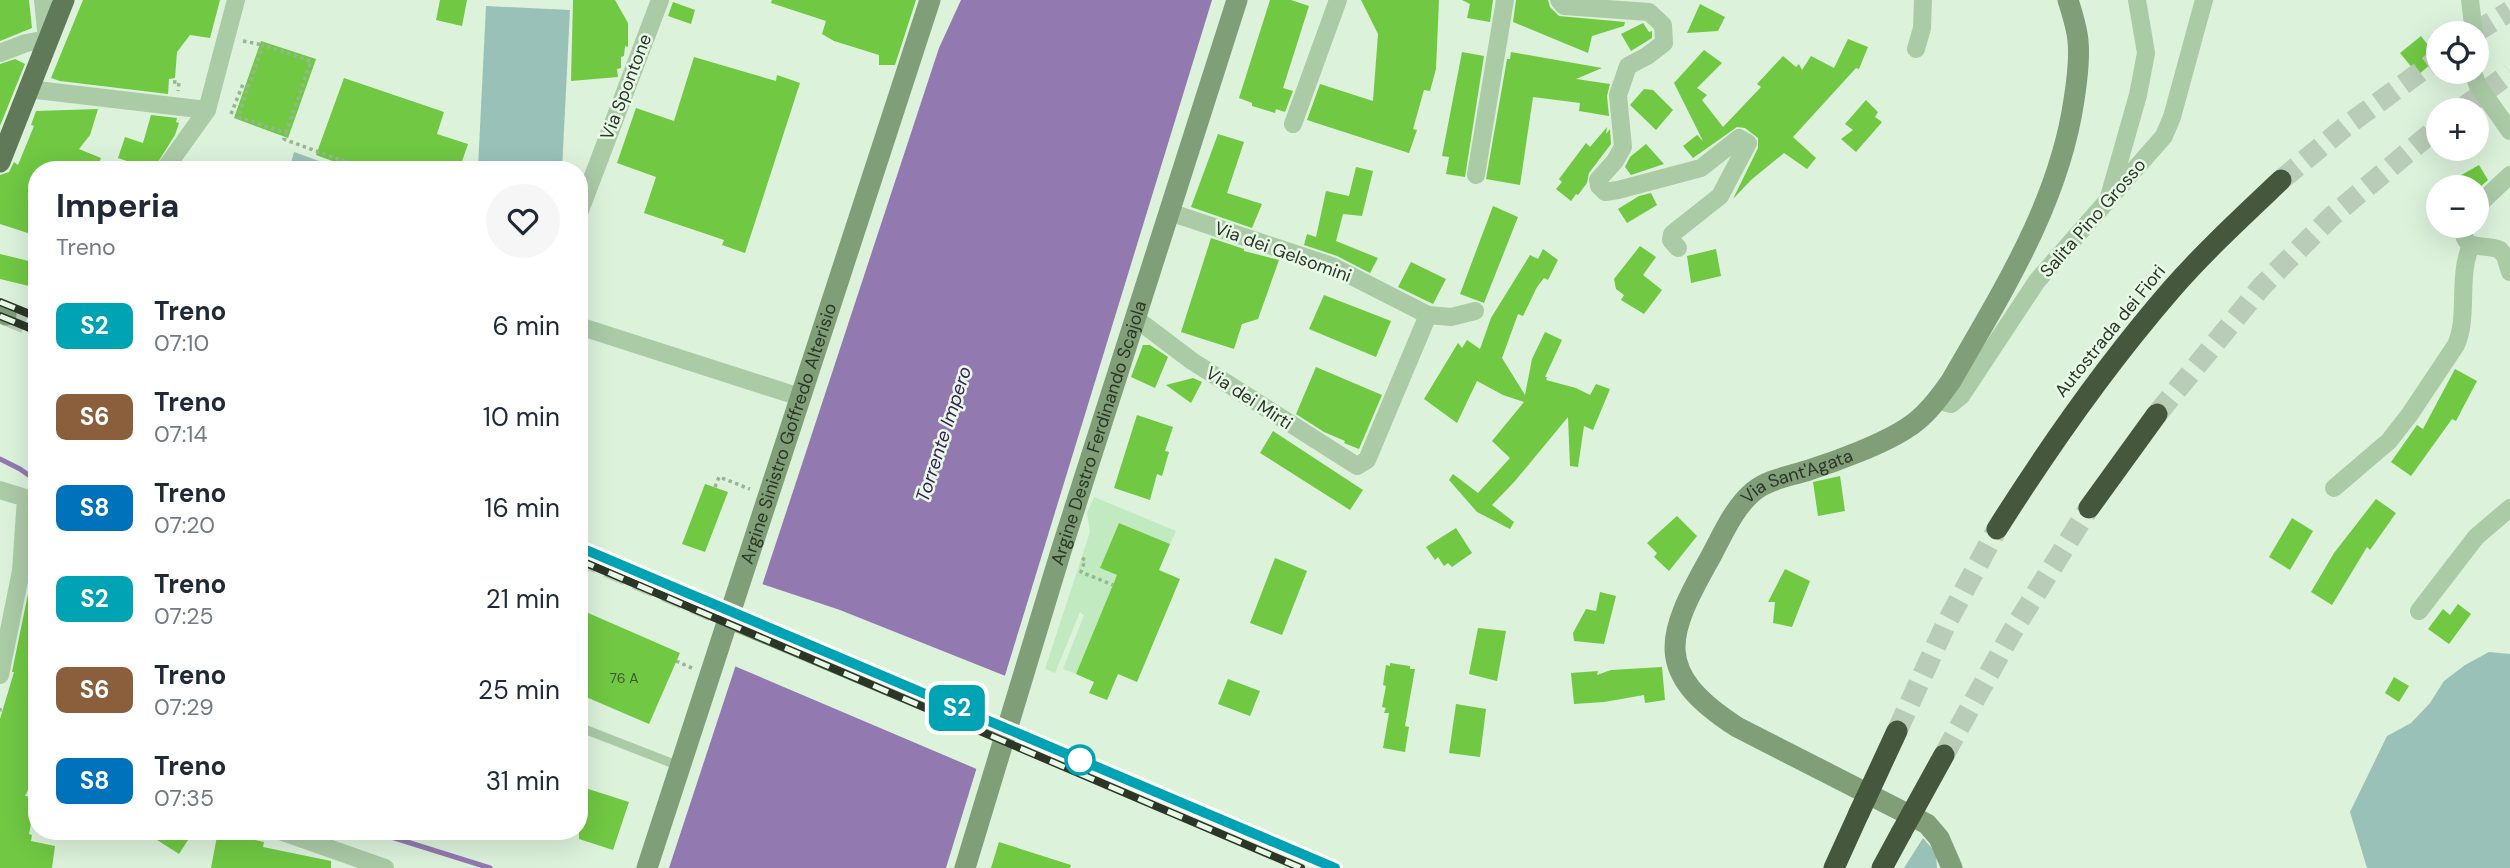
<!DOCTYPE html>
<html lang="it">
<meta charset="utf-8">
<style>
:root{--surface:#fff;--page:#f6f6f7;--text:#1f2937;--muted:#747a83}
body{margin:0;font-family:"DM Sans",sans-serif;background:var(--page);color:var(--text);height:100vh;display:flex;flex-direction:column;font-size:26px;white-space:nowrap}
*{box-sizing:border-box;margin:0}
p{font-size:23px;color:var(--muted)}
.icon{flex:none;width:38px;height:38px;fill:none;stroke:currentColor;stroke-width:2;stroke-linecap:round;stroke-linejoin:round}
.map{position:relative;flex:1;overflow:hidden}
.panel{position:absolute;left:28px;top:161px;width:560px;height:679px;display:flex;flex-direction:column;background:var(--surface);border-radius:28px;box-shadow:0 7px 28px #0002}
.panel>*{flex:none}
.badge{padding:0 14px;border-radius:10px;font-size:24px;line-height:46px}
.tools{position:absolute;left:2426px;top:21px;display:grid;gap:14px}
.tools a{display:grid;place-items:center;width:63px;height:63px;border-radius:50%;background:var(--surface);box-shadow:0 7px 28px #0002;font-size:35px}
.map>.badge{position:absolute;translate:-50% -50%;box-shadow:0 0 0 4px #fff}
.round{display:grid;place-items:center;flex:none;width:74px;height:74px;border-radius:37px;background:var(--page)}
.summary{display:flex;align-items:center;justify-content:space-between;height:119px;padding:0 28px}
h1{font-size:33px;font-weight:700;line-height:52px}
ul{padding:0;list-style:none}
li{display:flex;align-items:center;gap:21px;height:91px;padding:0 28px}
li div{flex:1}
li b{display:block;font-size:26px}
li em{font-style:normal}
li .badge{min-width:77px;font-weight:700;text-align:center}
.map>svg:first-child{display:block}
.green{fill:#9ac1b8}
.plaza{fill:#c2eac1}
.water{fill:#9279b0}
.pier{fill:#dcf2db}
.lines{fill:none;stroke-linecap:round;stroke-linejoin:round}
.stream{stroke:#9279b0;stroke-width:5}
.building{fill:#70c843}
.secondary-tunnel{stroke:#b9ccb7;stroke-width:21;stroke-dasharray:21 10;stroke-linecap:butt}
.highway-tunnel{stroke:#b9ccb7;stroke-width:21;stroke-dasharray:21 10;stroke-linecap:butt}
.path{stroke:#96b691;stroke-width:3.5;stroke-dasharray:3.5 3.5;stroke-linecap:butt}
.lane{stroke:#abcaa6;stroke-width:9}
.street{stroke:#abcaa6;stroke-width:18}
.secondary{stroke:#809e78;stroke-width:21}
.primary{stroke:#607958;stroke-width:21}
.highway{stroke:#45583e;stroke-width:21}
.rail-casing{stroke:#2b3627;stroke-width:8}
.rail{stroke:#e8fae7;stroke-width:5;stroke-dasharray:16;stroke-linecap:butt}
.highway-bridge{stroke:#45583e;stroke-width:21}
.line-casing{stroke:#fff;stroke-width:16}
.line{stroke:#00a3b4;stroke-width:10}
.stop-dot{fill:#fff;stroke:#00a3b4;stroke-width:3.5}
.labels{text-anchor:middle;stroke-width:5;stroke-linejoin:round;paint-order:stroke}
.number-label{font-size:14px;fill:#3c5a2e}
.street-label{font-size:18px;fill:#2b3627;stroke:#e8fae7}
.water-label{font-size:19px;font-style:italic;fill:#3a1c59;stroke:#e8fae7}
</style>
<div class="map">
<svg width="2510" height="868" viewBox="0 0 2510 868">
<rect width="100%" height="100%" fill="#dcf2db"/>
<!-- green -->
<g class="green">
<path d="M 486,6 L 570,10 L 562,170 L 478,168 Z"/>
<path d="M 294,152 L 344,170 L 289,170 Z"/>
<path d="M 2489,652 L 2510,654 L 2510,868 L 2367,868 L 2350,812 L 2387,736 L 2411,723 L 2430,703 L 2444,681 L 2465,665 Z"/>
<path d="M 1923,838 L 1936,853 L 1937,868 L 1904,868 Z"/>
</g>
<!-- plaza -->
<path class="plaza" d="M 1094,497 L 1176,531 L 1170,544 L 1119,523 L 1100,568 L 1117,575 L 1076,674 L 1063,669 L 1084,615 L 1080,612 L 1055,673 L 1045,669 L 1090,532 L 1087,513 Z"/>
<!-- water -->
<path class="water" d="M 961,0 L 1212,0 L 946,868 L 669,868 L 939,48 Z"/>
<!-- pier -->
<path class="pier" d="M 759,583 L 840,610 L 1008,677 L 979,770 L 732,665 Z"/>
<g class="lines">
<!-- stream -->
<g class="stream">
<path d="M 0,459 L 20,469 L 37,481"/>
<path d="M 372,831 L 490,868"/>
</g>
</g>
<!-- building -->
<g class="building">
<path d="M 0,0 L 29,0 L 32,28 L 0,41 Z"/>
<path d="M 83,0 L 220,0 L 210,38 L 190,35 L 177,52 L 175,78 L 169,79 L 168,94 L 60,81 L 51,78 Z"/>
<path d="M 440,0 L 467,0 L 462,26 L 436,20 Z"/>
<path d="M 573,0 L 615,0 L 628,23 L 628,47 L 625,46 L 624,56 L 621,57 L 621,68 L 617,69 L 618,77 L 571,81 Z"/>
<path d="M 772,0 L 916,0 L 895,65 L 879,65 L 879,55 L 834,41 L 822,34 L 826,21 L 771,3 Z"/>
<path d="M 1270,0 L 1291,0 L 1309,6 L 1283,88 L 1293,91 L 1285,112 L 1276,109 L 1275,113 L 1252,106 L 1252,103 L 1239,98 Z"/>
<path d="M 1361,0 L 1439,0 L 1436,69 L 1430,91 L 1424,90 L 1413,129 L 1417,130 L 1409,153 L 1307,120 L 1320,84 L 1373,101 L 1378,34 Z"/>
<path d="M 1462,0 L 1493,0 L 1490,22 L 1467,18 L 1470,4 Z"/>
<path d="M 1516,0 L 1548,0 L 1550,7 L 1559,16 L 1625,22 L 1624,26 L 1592,36 L 1588,53 L 1513,22 Z"/>
<path d="M 673,2 L 695,10 L 691,24 L 668,16 Z"/>
<path d="M 1700,4 L 1725,17 L 1718,31 L 1687,33 Z"/>
<path d="M 1643,23 L 1649,32 L 1652,31 L 1652,38 L 1631,51 L 1621,34 Z"/>
<path d="M 2421,36 L 2438,58 L 2418,75 L 2400,53 Z"/>
<path d="M 1848,39 L 1868,47 L 1859,69 L 1856,68 L 1793,137 L 1816,158 L 1807,169 L 1784,153 L 1751,180 L 1733,199 L 1758,148 L 1758,138 L 1745,128 L 1737,127 L 1693,158 L 1683,146 L 1697,135 L 1703,141 L 1674,83 L 1704,50 L 1722,63 L 1697,88 L 1707,95 L 1702,100 L 1723,127 L 1761,87 L 1757,84 L 1783,56 L 1796,67 L 1799,64 L 1802,70 L 1811,56 L 1834,68 Z"/>
<path d="M 261,41 L 316,59 L 288,138 L 234,118 Z"/>
<path d="M 1462,52 L 1484,56 L 1465,177 L 1446,174 L 1449,157 L 1442,156 Z"/>
<path d="M 1511,52 L 1602,68 L 1576,79 L 1610,84 L 1607,96 L 1609,116 L 1579,111 L 1580,103 L 1533,97 L 1520,185 L 1486,179 L 1507,59 L 1510,59 Z"/>
<path d="M 694,57 L 776,81 L 777,75 L 800,83 L 745,253 L 722,245 L 724,240 L 644,213 L 656,177 L 617,163 L 636,108 L 674,121 Z"/>
<path d="M 15,59 L 25,64 L 0,126 L 0,64 Z"/>
<path d="M 344,78 L 444,112 L 437,134 L 468,144 L 459,170 L 357,170 L 316,155 Z"/>
<path d="M 1644,89 L 1653,90 L 1673,110 L 1656,130 L 1630,105 Z"/>
<path d="M 1866,100 L 1878,112 L 1875,117 L 1882,122 L 1856,152 L 1841,139 L 1853,130 L 1845,124 Z"/>
<path d="M 98,109 L 90,135 L 79,149 L 101,158 L 96,170 L 37,170 L 37,236 L 0,224 L 0,175 L 9,172 L 14,162 L 18,165 L 34,126 L 31,125 L 36,111 Z"/>
<path d="M 151,115 L 177,118 L 176,122 L 179,123 L 175,135 L 153,170 L 118,158 L 125,137 L 143,143 Z"/>
<path d="M 1607,127 L 1606,134 L 1610,129 L 1611,144 L 1589,173 L 1587,183 L 1578,195 L 1576,194 L 1571,201 L 1556,189 L 1562,182 L 1559,179 L 1586,143 L 1590,147 Z"/>
<path d="M 1218,134 L 1244,142 L 1227,193 L 1262,204 L 1252,228 L 1191,207 Z"/>
<path d="M 1646,144 L 1664,164 L 1631,175 L 1625,167 L 1630,157 Z"/>
<path d="M 2479,165 L 2488,180 L 2480,187 L 2440,187 Z"/>
<path d="M 1356,167 L 1373,171 L 1362,216 L 1343,214 L 1336,241 L 1378,258 L 1370,273 L 1337,256 L 1304,245 L 1307,234 L 1316,237 L 1326,191 L 1349,196 Z"/>
<path d="M 1651,193 L 1657,205 L 1627,223 L 1618,209 L 1639,196 Z"/>
<path d="M 1493,206 L 1518,217 L 1484,303 L 1460,294 Z"/>
<path d="M 1211,238 L 1244,249 L 1244,251 L 1279,260 L 1258,319 L 1242,324 L 1234,349 L 1181,332 Z"/>
<path d="M 1640,246 L 1656,257 L 1643,275 L 1662,290 L 1644,314 L 1621,300 L 1624,295 L 1616,289 L 1614,279 Z"/>
<path d="M 1543,249 L 1558,260 L 1548,280 L 1544,278 L 1537,287 L 1523,316 L 1518,314 L 1502,358 L 1525,395 L 1532,359 L 1545,332 L 1562,340 L 1545,377 L 1547,377 L 1546,380 L 1576,388 L 1590,395 L 1596,384 L 1610,389 L 1593,430 L 1584,426 L 1578,467 L 1570,466 L 1568,417 L 1515,481 L 1492,505 L 1514,522 L 1510,529 L 1477,512 L 1449,480 L 1453,474 L 1478,493 L 1510,458 L 1492,441 L 1524,402 L 1503,395 L 1477,381 L 1457,423 L 1424,399 L 1458,343 L 1462,348 L 1467,340 L 1480,349 L 1491,318 L 1530,255 L 1538,259 Z"/>
<path d="M 1716,249 L 1721,276 L 1691,283 L 1687,256 Z"/>
<path d="M 0,254 L 37,263 L 37,288 L 0,279 Z"/>
<path d="M 1411,262 L 1446,279 L 1433,304 L 1398,287 Z"/>
<path d="M 1324,295 L 1391,321 L 1376,357 L 1309,329 Z"/>
<path d="M 1143,345 L 1150,345 L 1168,357 L 1155,388 L 1131,377 Z"/>
<path d="M 1316,367 L 1382,395 L 1359,449 L 1344,443 L 1345,441 L 1324,432 L 1296,414 Z"/>
<path d="M 2455,369 L 2477,381 L 2456,421 L 2452,419 L 2411,476 L 2391,462 L 2417,425 L 2423,429 Z"/>
<path d="M 1193,378 L 1202,382 L 1191,403 L 1166,385 Z"/>
<path d="M 1137,415 L 1173,427 L 1165,451 L 1169,452 L 1162,476 L 1157,474 L 1150,500 L 1114,488 Z"/>
<path d="M 1273,431 L 1363,490 L 1350,510 L 1260,453 Z"/>
<path d="M 1840,476 L 1845,511 L 1818,516 L 1813,482 Z"/>
<path d="M 705,484 L 728,492 L 705,552 L 682,544 Z"/>
<path d="M 2376,499 L 2396,513 L 2370,550 L 2367,547 L 2332,605 L 2311,592 L 2334,553 Z"/>
<path d="M 1677,516 L 1697,536 L 1669,571 L 1654,557 L 1657,553 L 1647,543 Z"/>
<path d="M 2292,518 L 2313,531 L 2290,570 L 2269,557 Z"/>
<path d="M 1119,523 L 1170,544 L 1159,570 L 1180,579 L 1137,682 L 1118,674 L 1107,700 L 1089,693 L 1094,682 L 1076,674 L 1117,575 L 1100,568 Z"/>
<path d="M 1456,528 L 1472,553 L 1452,567 L 1448,563 L 1444,566 L 1438,557 L 1435,560 L 1426,547 Z"/>
<path d="M 1275,558 L 1307,571 L 1282,635 L 1250,623 Z"/>
<path d="M 1785,569 L 1810,581 L 1792,627 L 1773,623 L 1775,602 L 1768,602 Z"/>
<path d="M 37,582 L 37,773 L 25,796 L 36,797 L 29,834 L 32,835 L 31,841 L 55,846 L 52,868 L 0,868 L 0,719 L 14,672 L 12,672 L 30,584 Z"/>
<path d="M 1600,592 L 1616,596 L 1604,644 L 1574,641 L 1573,633 L 1586,609 L 1596,611 Z"/>
<path d="M 2458,604 L 2471,614 L 2449,644 L 2428,629 L 2443,609 L 2450,615 Z"/>
<path d="M 579,609 L 680,653 L 649,724 L 579,694 Z"/>
<path d="M 1478,628 L 1506,631 L 1497,681 L 1469,674 Z"/>
<path d="M 1390,663 L 1410,666 L 1410,669 L 1415,669 L 1405,726 L 1409,727 L 1405,752 L 1383,748 L 1389,713 L 1384,713 L 1386,708 L 1382,707 L 1386,686 L 1383,685 L 1386,665 L 1390,666 Z"/>
<path d="M 1662,667 L 1665,700 L 1645,703 L 1644,695 L 1604,702 L 1574,704 L 1571,673 L 1598,671 L 1597,675 L 1611,670 Z"/>
<path d="M 2394,677 L 2409,686 L 2399,702 L 2385,693 Z"/>
<path d="M 1228,679 L 1260,691 L 1250,716 L 1218,704 Z"/>
<path d="M 1456,704 L 1486,709 L 1480,757 L 1449,753 Z"/>
<path d="M 579,786 L 629,802 L 613,850 L 579,839 Z"/>
<path d="M 143,831 L 177,831 L 188,840 L 179,854 Z"/>
<path d="M 218,831 L 242,834 L 241,837 L 264,842 L 263,847 L 331,861 L 331,868 L 211,868 Z"/>
<path d="M 999,842 L 1071,865 L 1070,868 L 991,868 Z"/>
</g>
<g class="lines">
<!-- secondary-tunnel -->
<g class="secondary-tunnel">
<path d="M 6,315 L 37,328"/>
<path d="M 579,555 L 729,618"/>
</g>
<!-- highway-tunnel -->
<g class="highway-tunnel">
<path d="M 2474,33 L 2510,11"/>
<path d="M 2460,110 L 2510,73"/>
<path d="M 2281,180 L 2346,126 L 2438,59"/>
<path d="M 2157,414 L 2262,286 L 2330,218 L 2438,127"/>
<path d="M 1897,731 L 1945,626 L 1997,529"/>
<path d="M 1944,755 L 2012,632 L 2089,508"/>
</g>
<!-- path -->
<g class="path">
<path d="M 243,41 L 263,45"/>
<path d="M 173,82 L 179,82 L 178,91"/>
<path d="M 231,114 L 243,84 L 249,86"/>
<path d="M 286,133 L 311,61 L 263,45 L 238,117 L 286,133 L 284,139 L 286,140 L 368,170"/>
<path d="M 715,487 L 719,477 L 750,489"/>
<path d="M 1082,558 L 1085,560 L 1081,572 L 1113,585"/>
<path d="M 676,661 L 694,669"/>
<path d="M 0,708 L 0,713"/>
</g>
<!-- lane -->
<path class="lane" d="M 579,727 L 679,766"/>
<!-- street -->
<g class="street">
<path d="M 1559,0 L 1564,6 L 1649,12 L 1663,25 L 1664,43 L 1647,56 L 1628,66 L 1618,95 L 1623,147 L 1615,161 L 1598,180 L 1599,186 L 1605,192 L 1618,190 L 1701,168 L 1739,138 L 1748,143 L 1720,196 L 1672,234 L 1671,240 L 1678,248"/>
<path d="M 2470,0 L 2474,33"/>
<path d="M 1916,49 L 1922,28 L 1923,0"/>
<path d="M 0,53 L 26,43 L 47,39 L 43,0"/>
<path d="M 2473,72 L 2478,86 L 2510,131"/>
<path d="M 28,89 L 207,110"/>
<path d="M 1293,124 L 1338,0"/>
<path d="M 164,170 L 207,110 L 236,0"/>
<path d="M 1476,175 L 1505,0"/>
<path d="M 2109,197 L 2138,95 L 2146,53 L 2137,0"/>
<path d="M 2476,207 L 2510,175"/>
<path d="M 1169,212 L 1332,266 L 1428,315 L 1451,317 L 1475,311"/>
<path d="M 579,213 L 660,0"/>
<path d="M 2463,226 C 2463,254 2482,242 2500,250 L 2505,256 L 2510,272"/>
<path d="M 1135,318 L 1192,361 L 1357,466 L 1367,460 L 1428,315"/>
<path d="M 579,326 L 800,397"/>
<path d="M 1937,400 L 1951,404 L 1961,396 L 2037,281 L 2164,136 L 2172,117 L 2204,0"/>
<path d="M 2334,488 L 2389,441 L 2410,414 L 2456,345 C 2469,316 2457,278 2471,245"/>
<path d="M 0,490 L 26,498 L 34,506"/>
<path d="M 2419,611 L 2476,537 L 2510,508"/>
<path d="M 0,675 L 21,571 L 26,498"/>
<path d="M 280,831 L 385,868"/>
</g>
<!-- secondary -->
<g class="secondary">
<path d="M 0,312 L 6,315"/>
<path d="M 729,618 L 1006,735"/>
<path id="s1" d="M 647,868 L 930,0"/>
<path id="s2" d="M 965,868 L 1061,551 L 1237,0"/>
<path id="s3" d="M 1952,868 L 1939,838 L 1927,824 L 1737,727 C 1652,672 1666,636 1710,558 C 1722,536 1734,507 1754,491 C 1769,479 1791,476 1809,470 C 1837,461 1883,444 1907,428 C 1925,417 1939,398 1951,381 C 2002,292 2059,203 2074,100 C 2077,81 2080,60 2078,41 C 2077,28 2072,13 2068,0"/>
</g>
<!-- primary -->
<path class="primary" d="M 0,162 L 64,0"/>
<!-- highway -->
<g class="highway">
<path d="M 2089,508 L 2157,414"/>
<path d="M 1997,529 C 2050,445 2106,365 2171,290 C 2205,251 2243,216 2281,180"/>
<path d="M 1834,868 L 1859,813"/>
<path d="M 1882,868 L 1901,833"/>
</g>
<defs>
<g id="rail">
<path d="M 0,302 L 37,317"/>
<path d="M 0,316 L 37,331"/>
<path d="M 579,547 L 1335,868"/>
<path d="M 579,560 L 1301,868"/>
</g>
</defs>
<!-- rail casing -->
<use href="#rail" class="rail-casing"/>
<!-- rail -->
<use href="#rail" class="rail"/>
<!-- highway-bridge -->
<g class="highway-bridge">
<path d="M 1859,813 L 1897,731"/>
<path d="M 1901,833 L 1944,755"/>
</g>
</g>
<g class="lines">
<defs>
<path id="line" d="M 579,547 L 1335,868"/>
</defs>
<!-- line casing -->
<use href="#line" class="line-casing"/>
<!-- line -->
<use href="#line" class="line"/>
</g>
<!-- markers -->
<circle class="stop-dot" cx="1080" cy="760" r="14"/>
<g class="labels">
<!-- number labels -->
<g class="number-label">
<text x="624" y="683">76 A</text>
</g>
<!-- street labels -->
<g class="street-label">
<text transform="translate(626 87) rotate(-69)" y="6">Via Spontone</text>
<text transform="translate(2093 218) rotate(-49)" y="6">Salita Pino Grosso</text>
<text transform="translate(1283 252) rotate(20)" y="6">Via dei Gelsomini</text>
<text transform="translate(2110 331) rotate(-51)" y="6">Autostrada dei Fiori</text>
<text transform="translate(1249 398) rotate(33)" y="6">Via dei Mirti</text>
<text dy="6" stroke="none"><textPath href="#s2" startOffset="455">Argine Destro Ferdinando Scajola</textPath></text>
<text dy="6" stroke="none"><textPath href="#s1" startOffset="457">Argine Sinistro Goffredo Alterisio</textPath></text>
<text dy="6" stroke="none"><textPath href="#s3" startOffset="593">Via Sant'Agata</textPath></text>
</g>
<!-- water labels -->
<g class="water-label">
<text transform="translate(943 434) rotate(-72)" y="7">Torrente Impero</text>
</g>
</g>
</svg>
<div class="tools">
<a><svg class="icon" aria-label="locate" viewBox="0 0 24 24"><circle cx="12" cy="12" r="6"/><path d="M12 2v4M12 18v4M2 12h4M18 12h4"/></svg></a>
<a>+</a>
<a>−</a>
</div>
<b class="badge" style="left:957px;top:708px;background:#00a3b4;color:#fff">S2</b>
<section class="panel">
<div class="summary"><div><h1>Imperia</h1><p>Treno</p></div><a class="round"><svg class="icon" aria-label="heart" viewBox="0 0 24 24"><path d="M12 20l-8-8c-3-5 5-10 8-4 3-6 11-1 8 4z"/></svg></a></div>
<ul>
<li><span class="badge" style="background:#00a3b4;color:#fff">S2</span><div><b>Treno</b><p>07:10</p></div><em>6 min</em></li>
<li><span class="badge" style="background:#8b5e3c;color:#fff">S6</span><div><b>Treno</b><p>07:14</p></div><em>10 min</em></li>
<li><span class="badge" style="background:#0072bc;color:#fff">S8</span><div><b>Treno</b><p>07:20</p></div><em>16 min</em></li>
<li><span class="badge" style="background:#00a3b4;color:#fff">S2</span><div><b>Treno</b><p>07:25</p></div><em>21 min</em></li>
<li><span class="badge" style="background:#8b5e3c;color:#fff">S6</span><div><b>Treno</b><p>07:29</p></div><em>25 min</em></li>
<li><span class="badge" style="background:#0072bc;color:#fff">S8</span><div><b>Treno</b><p>07:35</p></div><em>31 min</em></li>
</ul>
</section>
</div>
